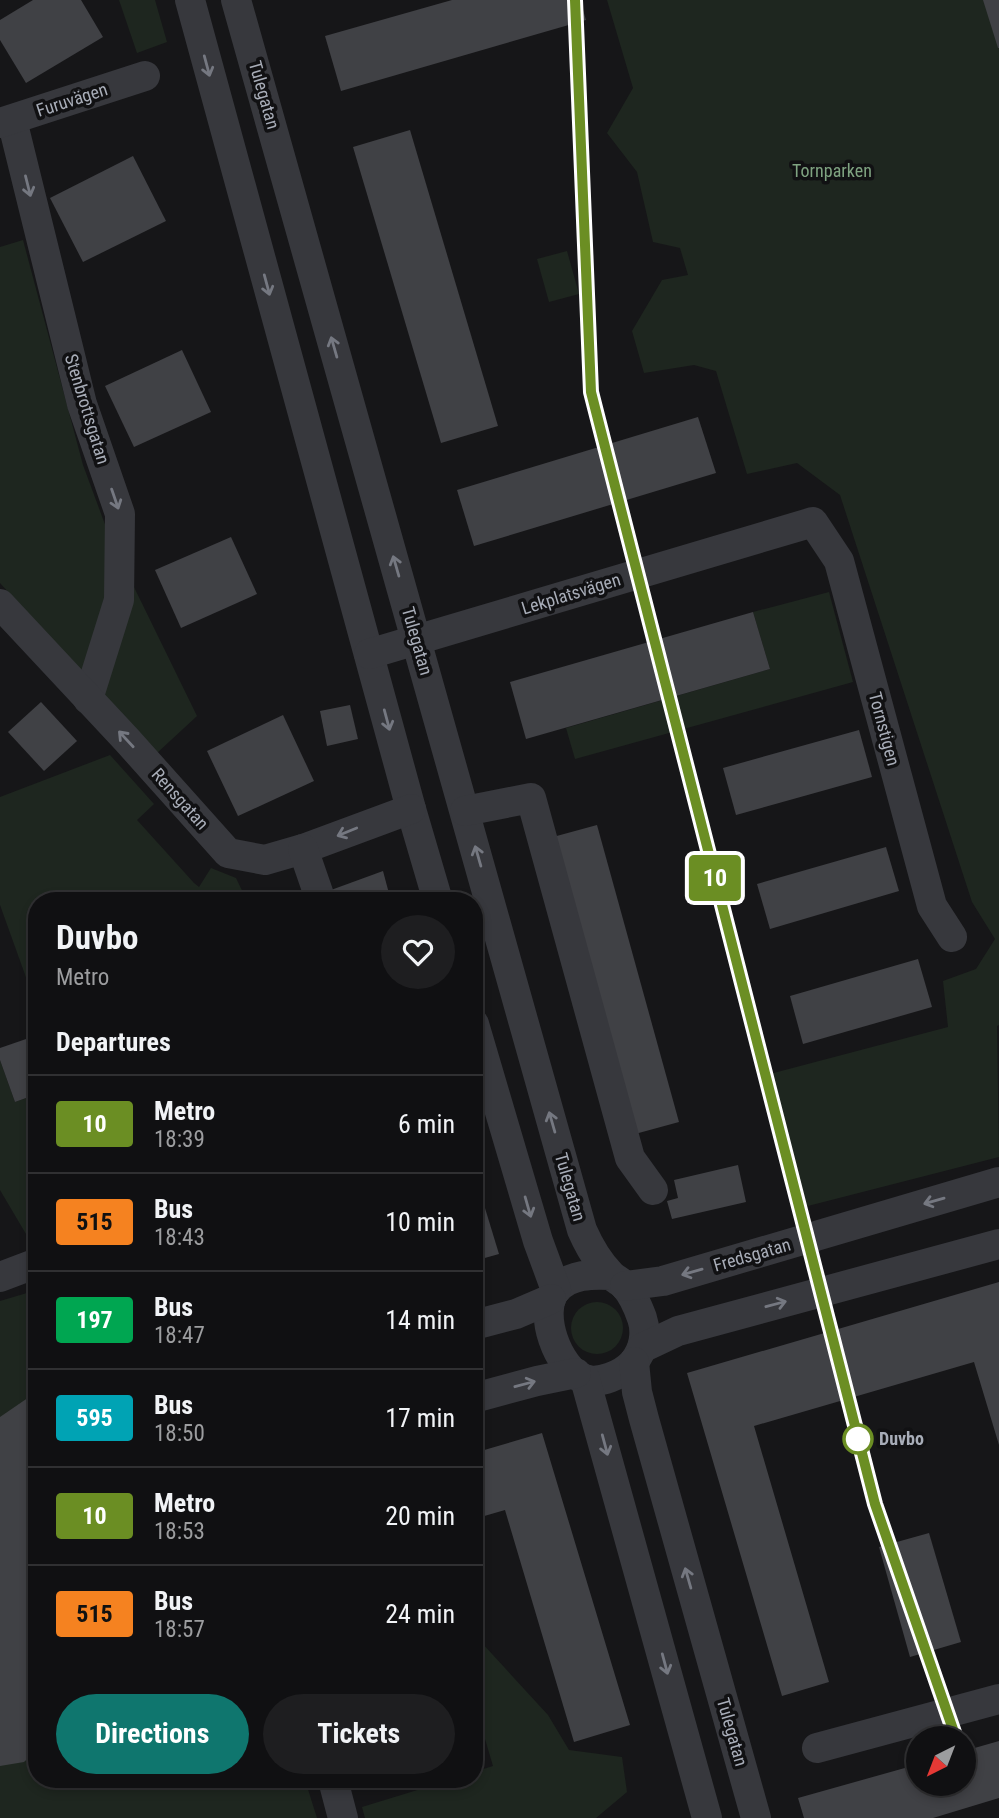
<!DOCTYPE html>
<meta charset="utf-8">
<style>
:root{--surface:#101012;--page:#1e1e20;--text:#f1f3f6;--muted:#9c9d9f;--line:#303032;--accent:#0f766e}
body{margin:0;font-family:"Roboto Condensed",sans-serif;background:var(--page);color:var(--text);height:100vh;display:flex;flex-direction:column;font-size:26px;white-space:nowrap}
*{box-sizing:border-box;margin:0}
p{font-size:23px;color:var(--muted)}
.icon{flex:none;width:38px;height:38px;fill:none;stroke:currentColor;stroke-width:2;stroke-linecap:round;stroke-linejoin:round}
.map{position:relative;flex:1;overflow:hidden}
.panel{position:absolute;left:28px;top:892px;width:455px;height:896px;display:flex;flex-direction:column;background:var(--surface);border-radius:28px;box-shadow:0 4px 10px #0003,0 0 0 2px var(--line)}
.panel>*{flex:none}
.badge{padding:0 14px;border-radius:5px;font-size:24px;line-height:46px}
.needle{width:46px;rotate:222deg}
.tools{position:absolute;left:906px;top:1726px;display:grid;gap:14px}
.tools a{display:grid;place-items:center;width:70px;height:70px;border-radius:50%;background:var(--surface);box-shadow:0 4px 10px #0003,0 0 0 2px var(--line);font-size:35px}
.map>.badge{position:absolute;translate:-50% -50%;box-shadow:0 0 0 4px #fff}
h2{padding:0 28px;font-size:26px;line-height:63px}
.round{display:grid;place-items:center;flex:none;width:74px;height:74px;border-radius:37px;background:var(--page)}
.headline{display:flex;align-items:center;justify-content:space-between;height:119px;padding:0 28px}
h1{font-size:33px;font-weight:700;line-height:52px}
.action{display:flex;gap:14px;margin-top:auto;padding:14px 28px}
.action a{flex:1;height:80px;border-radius:42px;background:var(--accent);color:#fff;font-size:28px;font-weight:700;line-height:80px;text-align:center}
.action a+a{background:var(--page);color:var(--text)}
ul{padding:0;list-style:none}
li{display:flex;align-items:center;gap:21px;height:98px;padding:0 28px;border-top:2px solid var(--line)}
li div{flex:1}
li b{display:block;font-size:26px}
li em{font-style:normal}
li .badge{min-width:77px;font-weight:700;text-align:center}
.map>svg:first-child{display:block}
.green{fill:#1e261f}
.building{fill:#404145}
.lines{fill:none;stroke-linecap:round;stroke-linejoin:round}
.minor{stroke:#37383d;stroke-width:30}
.oneway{stroke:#757881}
.line-casing{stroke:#fff;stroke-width:16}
.line{stroke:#6b8e23;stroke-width:10}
.stop-dot{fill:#fff;stroke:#6b8e23;stroke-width:3.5}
.labels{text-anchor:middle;stroke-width:7;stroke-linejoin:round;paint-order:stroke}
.street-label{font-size:18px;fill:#a8adb8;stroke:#111113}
.park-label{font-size:18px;fill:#7fa381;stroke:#111113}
.stop-label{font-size:18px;font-weight:bold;fill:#a8adb8;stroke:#111113;text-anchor:start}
</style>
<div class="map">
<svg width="999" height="1818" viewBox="0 0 999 1818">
<rect width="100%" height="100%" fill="#161618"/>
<!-- green -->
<g class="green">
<path d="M 119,0 L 155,0 L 167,42 L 137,53 Z"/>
<path d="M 607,0 L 999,0 L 999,1025 L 997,1026 L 999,1157 L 804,1207 L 766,1075 L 948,1027 L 943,981 L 976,969 L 995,939 L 972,902 L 840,495 L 797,463 L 747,474 L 716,371 L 694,365 L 644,373 L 632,331 L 662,280 L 688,275 L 680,248 L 653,242 L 637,172 L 607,133 L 633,88 Z"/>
<path d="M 23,240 L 83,465 L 110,538 L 197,716 L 157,753 L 0,583 L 0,247 Z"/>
<path d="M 567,251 L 579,294 L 549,302 L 537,259 Z"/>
<path d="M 829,592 L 853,682 L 575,759 L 566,728 L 770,669 L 753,612 Z"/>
<path d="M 110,755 L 154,804 L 137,820 L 194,883 L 199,887 L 211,868 L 236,878 L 247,901 L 37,901 L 37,1008 L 0,905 L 0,797 Z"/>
<path d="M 0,1060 L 15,1102 L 37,1094 L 37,1232 L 26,1234 L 0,1190 Z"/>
<path d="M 37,1290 L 37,1780 L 305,1780 L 317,1818 L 0,1818 L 0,1301 Z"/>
<circle cx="597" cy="1328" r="26"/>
<path d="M 474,1623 L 481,1642 L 548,1715 L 569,1750 L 622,1757 L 627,1792 L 596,1818 L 365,1818 L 362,1807 L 450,1780 L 474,1780 L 474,1772 L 493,1766 L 474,1702 Z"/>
</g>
<!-- building -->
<g class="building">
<path d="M 33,0 L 81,0 L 103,37 L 26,83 L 0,40 L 0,20 Z"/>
<path d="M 452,0 L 580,0 L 586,20 L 341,91 L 325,36 Z"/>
<path d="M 983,0 L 999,0 L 999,48 L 998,48 Z"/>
<path d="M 410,130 L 498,426 L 441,443 L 353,147 Z"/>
<path d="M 133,156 L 166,221 L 83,262 L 50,198 Z"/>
<path d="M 182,350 L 211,412 L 134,447 L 105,386 Z"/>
<path d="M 698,417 L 716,473 L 474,546 L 457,490 Z"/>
<path d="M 231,537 L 257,594 L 181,628 L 155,570 Z"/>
<path d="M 753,612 L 770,669 L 526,739 L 510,682 Z"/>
<path d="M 41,702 L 77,741 L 44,771 L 8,732 Z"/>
<path d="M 350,705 L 358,739 L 327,746 L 320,711 Z"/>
<path d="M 283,715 L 314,781 L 238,816 L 207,751 Z"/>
<path d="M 859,730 L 872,777 L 736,815 L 723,768 Z"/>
<path d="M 597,825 L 679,1122 L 635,1134 L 553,837 Z"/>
<path d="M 886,847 L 899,891 L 770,929 L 757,884 Z"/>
<path d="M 383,871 L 391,901 L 334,901 L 331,890 Z"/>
<path d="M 918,959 L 932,1007 L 803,1044 L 790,996 Z"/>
<path d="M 29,1038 L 37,1060 L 37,1094 L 15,1102 L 0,1060 L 0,1048 Z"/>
<path d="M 738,1165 L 746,1202 L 672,1219 L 667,1201 L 678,1198 L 674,1180 Z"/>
<path d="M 474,1172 L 499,1254 L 474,1261 Z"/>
<path d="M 999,1282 L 999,1445 L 974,1362 L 754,1426 L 829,1682 L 782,1696 L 687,1373 Z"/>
<path d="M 35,1393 L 37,1750 L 24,1762 L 0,1766 L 0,1417 Z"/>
<path d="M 542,1433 L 630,1725 L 574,1742 L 505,1510 L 474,1519 L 474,1453 Z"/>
<path d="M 929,1533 L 961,1642 L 910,1657 L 879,1547 Z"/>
<path d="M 999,1741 L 999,1798 L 933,1818 L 804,1818 L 798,1798 L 919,1764 L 919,1783 L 964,1783 L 964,1751 Z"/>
</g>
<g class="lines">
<!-- minor -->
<g class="minor">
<path d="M 190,0 L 411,809 L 438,901"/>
<path d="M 236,0 L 582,1230 C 589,1246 598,1262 611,1275 C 615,1279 620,1281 624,1285 C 632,1293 638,1307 642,1318 C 647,1333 644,1350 633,1363 C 623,1374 599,1385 584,1379 C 558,1369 537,1312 556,1290 C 570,1274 592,1274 611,1275"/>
<path d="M 12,120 L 82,404 L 120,514 L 119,600 L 88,699"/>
<path d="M 0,123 L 145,76"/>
<path d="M 0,604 L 127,740 L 228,853 L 265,860 L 303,849 L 411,809"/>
<path d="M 369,654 L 813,522 L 839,561 L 932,906 L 952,937"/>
<path d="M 465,811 L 531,798 L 630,1158 L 653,1190"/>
<path d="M 303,849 L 321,901"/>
<path d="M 474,1024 L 538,1241 L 556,1290"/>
<path d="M 0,1277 L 37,1263"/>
<path d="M 625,1286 L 663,1281 L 999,1182"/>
<path d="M 474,1325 L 516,1314 L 551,1299"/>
<path d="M 642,1348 L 678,1331 L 999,1244"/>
<path d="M 634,1362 L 637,1392 L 644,1419 L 756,1818"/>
<path d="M 585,1379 L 707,1818"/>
<path d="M 474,1398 L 537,1381 L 576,1373"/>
<path d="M 817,1748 L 999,1699"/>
<path d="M 333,1780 L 343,1818"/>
</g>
</g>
<!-- one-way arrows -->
<defs><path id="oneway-shaft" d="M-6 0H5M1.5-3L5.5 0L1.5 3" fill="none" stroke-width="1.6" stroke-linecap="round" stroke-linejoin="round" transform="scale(1.75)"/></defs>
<g class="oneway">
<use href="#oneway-shaft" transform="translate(207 66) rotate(75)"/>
<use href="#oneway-shaft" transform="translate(28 186) rotate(76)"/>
<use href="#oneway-shaft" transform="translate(267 285) rotate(75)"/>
<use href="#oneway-shaft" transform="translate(334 347) rotate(-106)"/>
<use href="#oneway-shaft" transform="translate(115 499) rotate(71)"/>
<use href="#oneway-shaft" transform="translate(396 566) rotate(-106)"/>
<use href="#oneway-shaft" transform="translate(387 720) rotate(75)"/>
<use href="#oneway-shaft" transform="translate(126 739) rotate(-133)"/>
<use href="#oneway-shaft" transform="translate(347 832) rotate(158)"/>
<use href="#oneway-shaft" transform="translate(478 856) rotate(-106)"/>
<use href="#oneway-shaft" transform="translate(552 1122) rotate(-106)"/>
<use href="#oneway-shaft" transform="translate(934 1201) rotate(164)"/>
<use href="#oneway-shaft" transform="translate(528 1207) rotate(74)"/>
<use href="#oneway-shaft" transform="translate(692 1272) rotate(164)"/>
<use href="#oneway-shaft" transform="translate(776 1304) rotate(-15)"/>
<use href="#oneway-shaft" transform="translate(525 1384) rotate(-15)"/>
<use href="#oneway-shaft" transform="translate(605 1445) rotate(75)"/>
<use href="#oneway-shaft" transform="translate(688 1578) rotate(-106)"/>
<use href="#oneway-shaft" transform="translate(665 1664) rotate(75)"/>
</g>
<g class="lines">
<defs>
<path id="line" d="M 575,0 L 591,392 L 875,1504 L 956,1738"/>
</defs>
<!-- line casing -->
<use href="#line" class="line-casing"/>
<!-- line -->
<use href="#line" class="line"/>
</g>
<!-- markers -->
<circle class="stop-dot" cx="858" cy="1439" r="14"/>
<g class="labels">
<!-- street labels -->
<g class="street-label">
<text transform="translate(264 95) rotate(74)" y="6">Tulegatan</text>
<text transform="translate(72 100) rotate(-18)" y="6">Furuvägen</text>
<text transform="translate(87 409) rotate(73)" y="6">Stenbrottsgatan</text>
<text transform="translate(571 594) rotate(-17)" y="6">Lekplatsvägen</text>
<text transform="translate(417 641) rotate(74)" y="6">Tulegatan</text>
<text transform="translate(884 729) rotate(75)" y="6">Tornstigen</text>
<text transform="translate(180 799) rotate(48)" y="6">Rensgatan</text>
<text transform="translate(570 1187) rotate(74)" y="6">Tulegatan</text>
<text transform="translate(752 1255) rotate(-16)" y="6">Fredsgatan</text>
<text transform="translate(732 1732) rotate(74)" y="6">Tulegatan</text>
</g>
<!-- park labels -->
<g class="park-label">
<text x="832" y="177">Tornparken</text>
</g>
<!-- stop labels -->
<g class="stop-label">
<text x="879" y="1445">Duvbo</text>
</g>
</g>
</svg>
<div class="tools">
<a><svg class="needle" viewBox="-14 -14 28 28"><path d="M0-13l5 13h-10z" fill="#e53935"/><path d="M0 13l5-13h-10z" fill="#9c9d9f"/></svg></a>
</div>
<b class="badge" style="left:715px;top:878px;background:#6b8e23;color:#fff">10</b>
<section class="panel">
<div class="headline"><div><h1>Duvbo</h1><p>Metro</p></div><a class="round"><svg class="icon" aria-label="heart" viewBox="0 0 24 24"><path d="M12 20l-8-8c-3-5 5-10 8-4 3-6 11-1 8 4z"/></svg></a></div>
<h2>Departures</h2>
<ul>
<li><span class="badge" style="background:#6b8e23;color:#fff">10</span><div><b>Metro</b><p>18:39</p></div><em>6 min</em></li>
<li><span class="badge" style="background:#f58220;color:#111">515</span><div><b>Bus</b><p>18:43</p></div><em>10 min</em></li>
<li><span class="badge" style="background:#00a651;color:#fff">197</span><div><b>Bus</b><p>18:47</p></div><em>14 min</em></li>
<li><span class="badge" style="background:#00a3b4;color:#fff">595</span><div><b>Bus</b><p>18:50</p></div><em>17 min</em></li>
<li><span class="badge" style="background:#6b8e23;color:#fff">10</span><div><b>Metro</b><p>18:53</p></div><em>20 min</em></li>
<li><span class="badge" style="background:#f58220;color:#111">515</span><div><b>Bus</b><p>18:57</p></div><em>24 min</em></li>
</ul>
<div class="action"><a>Directions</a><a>Tickets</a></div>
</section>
</div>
